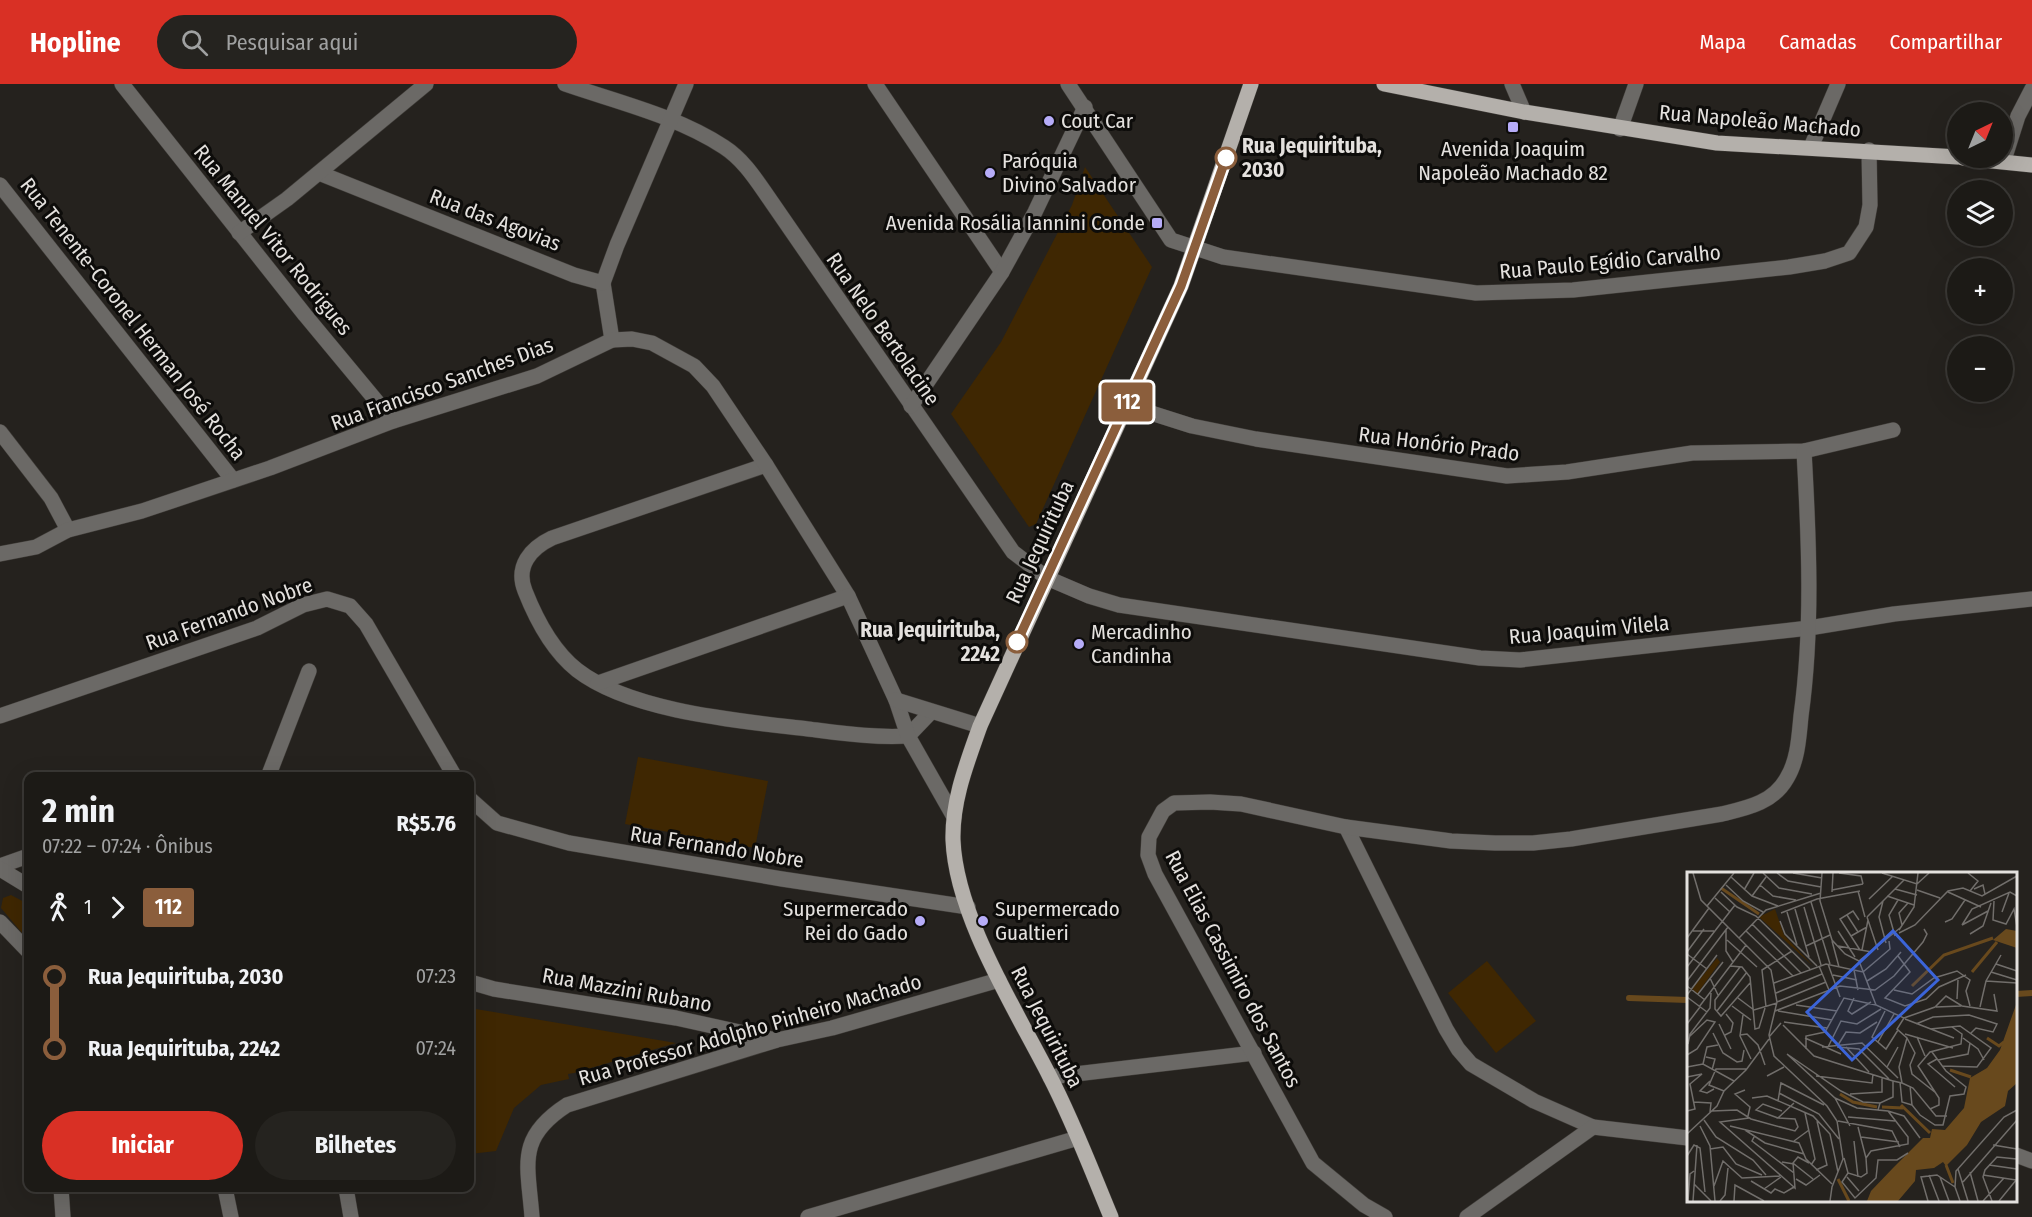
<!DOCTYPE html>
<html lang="pt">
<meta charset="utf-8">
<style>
:root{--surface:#1c1a16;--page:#25231f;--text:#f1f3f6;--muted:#a0a1a1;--line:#3a3835;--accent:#d93025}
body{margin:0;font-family:"Fira Sans Condensed",sans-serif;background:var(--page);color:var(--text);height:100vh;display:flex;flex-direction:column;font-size:22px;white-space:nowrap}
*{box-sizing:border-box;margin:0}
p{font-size:20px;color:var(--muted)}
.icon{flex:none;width:33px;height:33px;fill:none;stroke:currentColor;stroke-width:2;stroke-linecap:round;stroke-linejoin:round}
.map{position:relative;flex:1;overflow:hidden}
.drawer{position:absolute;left:24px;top:688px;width:450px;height:420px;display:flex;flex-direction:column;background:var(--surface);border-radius:12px;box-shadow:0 6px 24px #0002,0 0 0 2px var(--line)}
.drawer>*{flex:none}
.badge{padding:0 12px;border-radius:4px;font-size:21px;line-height:39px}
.needle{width:39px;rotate:43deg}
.buttons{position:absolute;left:1947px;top:18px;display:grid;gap:12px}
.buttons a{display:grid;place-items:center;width:66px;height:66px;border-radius:50%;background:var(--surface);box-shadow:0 6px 24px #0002,0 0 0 2px var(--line);font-size:30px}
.map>.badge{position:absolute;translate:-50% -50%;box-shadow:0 0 0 3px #fff}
.legs{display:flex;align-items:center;gap:9px;height:66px;padding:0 18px;font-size:20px}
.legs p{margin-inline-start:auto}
.head{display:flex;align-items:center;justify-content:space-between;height:102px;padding:0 18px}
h1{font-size:33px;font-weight:700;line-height:45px}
.cta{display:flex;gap:12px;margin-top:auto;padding:12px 18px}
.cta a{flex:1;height:69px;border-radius:36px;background:var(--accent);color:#fff;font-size:24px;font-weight:700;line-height:69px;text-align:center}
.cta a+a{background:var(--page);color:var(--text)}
ul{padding:0 18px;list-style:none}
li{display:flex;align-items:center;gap:21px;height:72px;font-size:22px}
li i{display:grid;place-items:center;width:9px;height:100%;margin:0 8px;background:currentColor}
li i::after{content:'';width:15px;height:15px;margin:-8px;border:4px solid;border-radius:50%;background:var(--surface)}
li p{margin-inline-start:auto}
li:first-child i{background:linear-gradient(#0000 50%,currentColor 0)}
li:last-child i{background:linear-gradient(currentColor 50%,#0000 0)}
header{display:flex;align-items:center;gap:36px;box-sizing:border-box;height:84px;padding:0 30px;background:var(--accent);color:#fff}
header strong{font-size:28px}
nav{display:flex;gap:33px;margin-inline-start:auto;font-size:21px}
.search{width:420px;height:54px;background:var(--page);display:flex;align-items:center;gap:15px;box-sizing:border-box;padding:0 21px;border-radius:33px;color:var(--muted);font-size:22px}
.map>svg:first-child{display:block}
.green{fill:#3f2702}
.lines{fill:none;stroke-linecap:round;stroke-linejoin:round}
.stream{stroke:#68491d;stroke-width:6}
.minor-casing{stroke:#403d39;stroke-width:16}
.major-casing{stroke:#403d39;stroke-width:16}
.minor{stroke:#6b6966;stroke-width:15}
.major{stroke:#b4b0ab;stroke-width:15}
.line-1-casing{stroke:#fff;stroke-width:14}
.line-1{stroke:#8b5e3c;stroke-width:9}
.poi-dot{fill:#b6acf8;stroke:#0d0c0a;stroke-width:2}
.stop-1-dot{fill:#fff;stroke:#8b5e3c;stroke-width:3}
.labels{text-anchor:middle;stroke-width:6;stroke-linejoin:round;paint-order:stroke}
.poi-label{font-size:21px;fill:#e4e1de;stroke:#0d0c0a;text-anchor:start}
.street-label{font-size:21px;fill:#e4e1de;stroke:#0d0c0a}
.stop-label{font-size:21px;font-weight:bold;fill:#e4e1de;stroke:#0d0c0a;text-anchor:start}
.inset-river{fill:none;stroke:#68491d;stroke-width:3}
.inset-road{fill:none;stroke:#716e6b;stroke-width:1.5}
.view{fill:#3b64d9;fill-opacity:0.15;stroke:#3b64d9;stroke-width:3}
.inset-edge{fill:none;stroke:#e4e1de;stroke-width:3}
</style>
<header>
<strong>Hopline</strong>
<div class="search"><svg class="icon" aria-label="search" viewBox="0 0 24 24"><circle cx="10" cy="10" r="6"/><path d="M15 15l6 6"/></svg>Pesquisar aqui</div>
<nav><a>Mapa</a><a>Camadas</a><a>Compartilhar</a></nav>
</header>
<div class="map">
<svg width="2032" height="1133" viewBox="0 0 2032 1133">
<rect width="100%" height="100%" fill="#25221e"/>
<!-- green -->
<g class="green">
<path d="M 1085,83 L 1152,183 L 1036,440 L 1029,443 L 951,330 L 1001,258 L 1072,121 Z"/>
<path d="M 638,673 L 768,697 L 755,764 L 625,740 Z"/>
<path d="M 11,811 L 28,820 L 28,856 L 1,824 L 3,814 Z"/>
<path d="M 1487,877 L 1536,937 L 1496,969 L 1448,909 Z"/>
<path d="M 470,924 L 676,959 L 574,989 L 568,990 L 569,995 L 541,1001 L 514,1024 L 496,1067 L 470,1070 Z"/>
</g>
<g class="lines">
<!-- stream -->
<g class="stream">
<path d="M 2016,910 L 2032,909"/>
<path d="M 1629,914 L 1688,916"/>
</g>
<defs>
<g id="minor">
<path d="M 122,0 L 305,231 L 393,337"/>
<path d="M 565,0 C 617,18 677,32 724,63 C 741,74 753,91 764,107 L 1013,468 L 1047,494 L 1089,512 L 1119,521 L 1480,574 L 1520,576 L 1809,544 L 1894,530 L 2032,515"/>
<path d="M 875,0 L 1002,188"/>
<path d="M 1068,0 L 1171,156 L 1223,173 L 1476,209 L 1573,206 L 1789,183 L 1825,177 L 1849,169 L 1866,143 L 1870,121 L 1869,66"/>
<path d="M 1512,0 L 1524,28"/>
<path d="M 1620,45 L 1636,0"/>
<path d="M 1811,63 L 1838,0"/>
<path d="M 2004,76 L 2018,32 L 2032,5"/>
<path d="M 319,89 L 574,191 L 603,199 L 612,256"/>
<path d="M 0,101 L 233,396"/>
<path d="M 239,149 L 287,115 L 426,0"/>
<path d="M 603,199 L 617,161 L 686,0"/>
<path d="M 1126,321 L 1192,342 L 1256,355 L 1507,392 L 1567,388 L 1692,369 L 1804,367 L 1893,346"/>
<path d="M 911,322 L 1002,188 L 1035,128 L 1085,23"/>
<path d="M 0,348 L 51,414 L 68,446"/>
<path d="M 766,381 L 552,454 C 531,464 515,482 525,507 C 536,535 553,567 577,586 C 631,628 741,637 808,645 C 841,649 874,654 908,652 L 931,628"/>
<path d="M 0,470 L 36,463 L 68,446 L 142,427 L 270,384 L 393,337 L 537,292 L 612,256 L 632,255 L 652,259 L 694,282 L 713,302 L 766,381 L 848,512 L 896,616 L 908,652 L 954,733"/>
<path d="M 598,599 L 848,512"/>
<path d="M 896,616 L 980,642"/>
<path d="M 0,632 L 257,544 L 303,521 L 327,515 L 350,522 L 366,540 L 455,693"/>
<path d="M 268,693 L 309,587"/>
<path d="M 470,715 L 497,739 L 569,759 L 782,795 L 968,823"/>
<path d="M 1346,743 L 1446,945 L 1458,965 L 1471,980 L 1534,1017 L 1593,1043 L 1688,1054"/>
<path d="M 0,782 L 28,772"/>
<path d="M 0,785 L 28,802"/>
<path d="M 0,838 L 28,867"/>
<path d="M 470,898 L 494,905 L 676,934 L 776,956"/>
<path d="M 1050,993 L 1254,969"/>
<path d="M 2016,1071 L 2032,1077"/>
<path d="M 61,1104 L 63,1133"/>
<path d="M 225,1104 L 231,1133"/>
<path d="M 346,1104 L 351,1133"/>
<path d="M 532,1133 C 528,1080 516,1054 567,1021 L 777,956 L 832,944 L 999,896"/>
<path d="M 808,1133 L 1078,1054"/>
<path d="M 1385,1133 L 1364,1121 L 1313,1079 L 1155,790 L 1148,771 L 1149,753 L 1163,727 L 1174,719 L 1210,718 L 1241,720 L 1346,743 L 1451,757 L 1495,759 L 1533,759 L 1571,755 L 1722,730 C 1747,724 1773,719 1787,694 C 1798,676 1799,652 1801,632 C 1813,544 1809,456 1804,367"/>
<path d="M 1467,1133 L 1593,1043"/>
</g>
<g id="major">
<path d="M 1384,0 L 1524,28 L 1717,59 L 1958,73"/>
<path d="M 1963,74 L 2032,81"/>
<path d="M 1111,1133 C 1091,1085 1073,1037 1049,991 C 1015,924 956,832 953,756 C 952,716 967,679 980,642 L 1181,202 L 1251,0"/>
</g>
</defs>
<!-- minor casing -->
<use href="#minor" class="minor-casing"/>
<!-- major casing -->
<use href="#major" class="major-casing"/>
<!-- minor -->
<use href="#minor" class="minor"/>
<!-- major -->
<use href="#major" class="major"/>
</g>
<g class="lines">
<defs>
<path id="line-1" d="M 1017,558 L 1181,202 L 1226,74"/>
</defs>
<!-- line-1 casing -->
<use href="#line-1" class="line-1-casing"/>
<!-- line-1 -->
<use href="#line-1" class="line-1"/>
</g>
<!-- markers -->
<g class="poi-dot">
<circle cx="1049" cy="37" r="6"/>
<rect x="1507" y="37" width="12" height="12" rx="3"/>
<circle cx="990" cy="89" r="6"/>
<rect x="1151" y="133" width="12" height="12" rx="3"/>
<circle cx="1079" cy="560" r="6"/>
<circle cx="920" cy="837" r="6"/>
<circle cx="983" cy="837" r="6"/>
</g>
<g class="stop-1-dot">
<circle cx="1226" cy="74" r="10"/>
<circle cx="1017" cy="558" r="10"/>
</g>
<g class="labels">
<!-- poi labels -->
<g class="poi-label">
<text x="1061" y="44">Cout Car</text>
<text x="1513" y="72" text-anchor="middle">Avenida Joaquim<tspan x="1513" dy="24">Napoleão Machado 82</tspan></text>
<text x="1002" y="84">Paróquia<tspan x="1002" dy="24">Divino Salvador</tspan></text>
<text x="1145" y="146" text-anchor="end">Avenida Rosália Iannini Conde</text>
<text x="1091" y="555">Mercadinho<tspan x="1091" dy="24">Candinha</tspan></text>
<text x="908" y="832" text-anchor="end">Supermercado<tspan x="908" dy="24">Rei do Gado</tspan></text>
<text x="995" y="832">Supermercado<tspan x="995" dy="24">Gualtieri</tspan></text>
</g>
<!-- street labels -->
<g class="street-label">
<text transform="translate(1760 37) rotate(5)" y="7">Rua Napoleão Machado</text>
<text transform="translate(495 136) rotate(21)" y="7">Rua das Agovias</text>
<text transform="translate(273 156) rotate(51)" y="7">Rua Manuel Vitor Rodrigues</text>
<text transform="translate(1610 178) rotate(-5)" y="7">Rua Paulo Egídio Carvalho</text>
<text transform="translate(133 235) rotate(52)" y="7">Rua Tenente-Coronel Herman José Rocha</text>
<text transform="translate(883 245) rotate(55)" y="7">Rua Nelo Bertolacine</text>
<text transform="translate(442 300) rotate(-20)" y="7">Rua Francisco Sanches Dias</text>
<text transform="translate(1439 360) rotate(7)" y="7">Rua Honório Prado</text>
<text transform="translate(1040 458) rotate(-65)" y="7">Rua Jequirituba</text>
<text transform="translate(229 530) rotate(-20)" y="7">Rua Fernando Nobre</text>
<text transform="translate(1589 546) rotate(-5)" y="7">Rua Joaquim Vilela</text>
<text transform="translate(717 763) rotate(9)" y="7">Rua Fernando Nobre</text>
<text transform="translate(1233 885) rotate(62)" y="7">Rua Elias Cassimiro dos Santos</text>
<text transform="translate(627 906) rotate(10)" y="7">Rua Mazzini Rubano</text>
<text transform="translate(1047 943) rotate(63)" y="7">Rua Jequirituba</text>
<text transform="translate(750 946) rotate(-16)" y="7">Rua Professor Adolpho Pinheiro Machado</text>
</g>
<!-- stop labels -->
<g class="stop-label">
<text x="1242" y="69">Rua Jequirituba,<tspan x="1242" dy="24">2030</tspan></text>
<text x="1000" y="553" text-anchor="end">Rua Jequirituba,<tspan x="1000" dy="24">2242</tspan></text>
</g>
</g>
<!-- overview -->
<g transform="translate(1687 788)">
<rect width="330" height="330" fill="#25221e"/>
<path d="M 88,37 L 97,63 L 126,94 L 72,45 ZM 30,86 L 33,90 L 10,122 L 5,117 Z" fill="#3f2702"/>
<path d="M 319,57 L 330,59 L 330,76 L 306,68 ZM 330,130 L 330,211 L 321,219 L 318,234 L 294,250 L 280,273 L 259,294 L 256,290 L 247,296 L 229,298 L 228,309 L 211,329 L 180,329 L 184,319 L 206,296 L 236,266 L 243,266 L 245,257 L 258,258 L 277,236 L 283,206 L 300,196 L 313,178 Z" fill="#68491d"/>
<path class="inset-river" d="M 34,16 L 72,42M 285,100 L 310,70M 225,114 L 257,83 L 306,66M 300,166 L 312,174 L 317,170M 263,198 L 284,205M 153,222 L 166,230 L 190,235M 214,233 L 243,261M 195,235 L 216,236M 259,293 L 266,311M 151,307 L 162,329"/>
<path class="inset-road" d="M 6,1 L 14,28 L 84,98 L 90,130 L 82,163 L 87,184 L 140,234 L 150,249 L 156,287 L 145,315 L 143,329M 76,1 L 92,16 L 125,22M 90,1 L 101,9 L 134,15M 106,1 L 135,6M 135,1 L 133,29 L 145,68 L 158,82 L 172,89M 152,1 L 174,4 L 176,12M 195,1 L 230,12 L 242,1M 281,1 L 291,9 L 283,19M 44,5 L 65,24 L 91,34M 39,13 L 56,29 L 76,40M 73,13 L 86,24 L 109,28M 208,17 L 230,23M 287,17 L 296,13 L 298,22M 57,18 L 67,1M 145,18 L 176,12M 230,18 L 253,26M 171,19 L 178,45M 34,20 L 50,35 L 69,44 L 123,97M 145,20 L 146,1M 261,20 L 294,35M 65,24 L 79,5M 200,24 L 227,33M 28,26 L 43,40M 182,27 L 206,4M 196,29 L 192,45 L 199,71M 307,29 L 306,48 L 319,52 L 327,37 L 330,55M 124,30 L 143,92M 20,34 L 47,1M 117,35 L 134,93M 108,37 L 122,85M 100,40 L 110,73M 315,40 L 322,21M 94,41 L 130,27 L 173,19M 160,43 L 171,60M 180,45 L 217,8M 180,45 L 191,78M 172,48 L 166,39 L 153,47 L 173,78M 93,49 L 98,62 L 130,94M 258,50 L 265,47 L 278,28M 65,52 L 114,101M 215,53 L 212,41 L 221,31M 275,53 L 285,37 L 323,20 L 330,24M 275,53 L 301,39M 213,56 L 172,89 L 189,133 L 217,146 L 210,157 L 220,166 L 212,195 L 215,211M 39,58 L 39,79 L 46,90M 212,58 L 227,35 L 231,1M 6,59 L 27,59M 59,59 L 106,104M 151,59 L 168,85M 212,61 L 228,53 L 261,19 L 276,16 L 295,24 L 330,4M 283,62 L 296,54 L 304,31M 164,64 L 180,55M 208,64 L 202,43 L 211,28M 0,66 L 22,36M 52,66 L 79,38 L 134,21M 40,68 L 70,95M 145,69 L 152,95M 119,74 L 143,63M 151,74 L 185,80M 175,78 L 181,48M 0,80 L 17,57M 0,82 L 20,97M 211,84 L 223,100 L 198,126 L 218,134 L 239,127 L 252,115 L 279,103M 141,92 L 153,125M 309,92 L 330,99M 43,94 L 55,95 L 63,105 L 68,157 L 72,156 L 78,136M 132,94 L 142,118M 0,95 L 48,33M 53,95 L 28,128 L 28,137 L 34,144 L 63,111M 167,98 L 171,118M 304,100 L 330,108M 146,103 L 170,108M 23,106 L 31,123M 0,109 L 41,55M 180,109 L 199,97 L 214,80M 299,109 L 330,111M 87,111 L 139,92 L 176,100 L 203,77 L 202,69M 0,114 L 18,128M 207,118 L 225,122 L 247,106 L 270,99 L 283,108 L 279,119 L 283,134M 89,121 L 135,102M 11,122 L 36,90M 0,123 L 30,83M 0,125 L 20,140M 51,126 L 67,138 L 90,131M 167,126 L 161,139 L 165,142 L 184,130M 270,127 L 271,108M 90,130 L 139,110M 109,133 L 150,139M 45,134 L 64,148M 12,135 L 59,73M 79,135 L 75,98 L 105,79M 249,135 L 274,134M 293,135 L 299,109 L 314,83M 30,139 L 60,100M 88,139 L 153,114 L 188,118 L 207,104 L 236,70 L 240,62 L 237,57M 91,139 L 145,148M 198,139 L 185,165 L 199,177 L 211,158M 56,143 L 53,164 L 64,187M 217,146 L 248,135 L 259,124 L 275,134 L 310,139 L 307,122M 218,147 L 267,166M 97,150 L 140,156M 0,152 L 13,135M 32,152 L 44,177M 229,152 L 246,145 L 282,143 L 310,152 L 306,160 L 289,156 L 284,161M 96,153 L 127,184 L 206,209M 243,157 L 273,154 L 304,176 L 290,195 L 255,194M 26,161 L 36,181 L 50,190 L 55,189 L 57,178M 218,162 L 266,176M 38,163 L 44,160 L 46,151 L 39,142M 53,163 L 60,162 L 71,173 L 78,193M 82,165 L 94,151M 230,165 L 238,184M 118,166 L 154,182M 220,166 L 228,181 L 223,193 L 225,202 L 249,221M 276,166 L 291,177 L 297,188M 191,170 L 207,142M 1,172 L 3,162 L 23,136 L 24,121M 151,173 L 159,160 L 173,161 L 190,150M 135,175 L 175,171 L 211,206M 141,175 L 154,149 L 170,152 L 194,137M 150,175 L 172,177 L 202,207M 159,175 L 182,200M 119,177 L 119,164 L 138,160 L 157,126 L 189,133M 100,182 L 148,226 L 170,236 L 191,238M 100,182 L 154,219 L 176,230 L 193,231M 0,183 L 10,177 L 28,150 L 20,148 L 3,164M 19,185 L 28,187 L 25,198M 250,187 L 241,192 L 268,215M 251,188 L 281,182 L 283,171M 16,192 L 20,175 L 31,173M 0,195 L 16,192 L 47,209M 200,195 L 211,175M 80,204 L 97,195M 129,204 L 185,211 L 186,202M 0,205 L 15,202 L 3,212 L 8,237 L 0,239M 23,209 L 13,219 L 20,221 L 27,217M 213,210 L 215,230 L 225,233M 215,211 L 226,216 L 249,244 L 260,244M 223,214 L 225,233 L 233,243 L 248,253 L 256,253 L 263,224 L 277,222 L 279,215 L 259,199 L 245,180M 58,218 L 48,222 L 63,235 L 61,244M 37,219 L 22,213 L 29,197 L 60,197M 92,221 L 132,242 L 152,267M 163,222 L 195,220 L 195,205M 65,226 L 80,224 L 126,244 L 143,262 L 151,300M 148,226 L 163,254M 91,229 L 94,211 L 137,233M 7,230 L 24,231 L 23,240M 243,237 L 252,233 L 252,226 L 231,194 L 243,180 L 274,172 L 275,162 L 265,155M 25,239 L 50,238 L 64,247 L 108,259 L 111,255 L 108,247 L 91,246 L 107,231M 201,239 L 217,244 L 233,266M 118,241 L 128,287 L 124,293M 161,245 L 208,249M 62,246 L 33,250 L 108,316 L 106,291 L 111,285 L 122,291M 91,246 L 69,238 L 76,232 L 95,239M 17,248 L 29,265 L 66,288 L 79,303M 151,249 L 205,259 L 213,275M 13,254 L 23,274 L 28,329M 43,254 L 112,271 L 119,287 L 145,312M 171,255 L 179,286M 58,258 L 78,271 L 117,282M 0,262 L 30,234 L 37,219 L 59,198 L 82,167M 67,265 L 65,269 L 107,301M 174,265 L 212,270M 107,269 L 122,258M 167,269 L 171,305M 306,273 L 330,277M 23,277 L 36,275 L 49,292 L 75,303M 0,284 L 7,273 L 13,276 L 18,320M 157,286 L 161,301 L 174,305 L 180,301 L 179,286 L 184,279 L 221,272 L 221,265 L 201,239 L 191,238 L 193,231 L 206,225 L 206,209 L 215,211M 95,290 L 107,292 L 126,307M 302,293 L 330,297M 271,297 L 281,329M 129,298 L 140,293 L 130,249M 283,300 L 291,329M 161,301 L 155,310 L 168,326 L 189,306 L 191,288 L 210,288 L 221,281M 242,303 L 252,329M 296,303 L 329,308M 160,305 L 172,319M 253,305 L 262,329M 109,307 L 119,313 L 133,303M 64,309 L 84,321 L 88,317 L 97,321 L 107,315M 276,310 L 330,248M 7,312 L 24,329M 27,314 L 36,289 L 55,306 L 93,304M 77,317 L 94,305M 1,329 L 3,302 L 7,299M 6,329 L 10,273M 33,329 L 38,323 L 41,296M 47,329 L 48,313 L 77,329M 241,329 L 234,305 L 250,303 L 268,315M 273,329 L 268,315 L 269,299 L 317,245 L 330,238M 296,329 L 317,306M 305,329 L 296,305 L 298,298 L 310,285 L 330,287M 312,329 L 330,307"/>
<path class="view" d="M 206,59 L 251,108 L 165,188 L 120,140 Z"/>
<rect width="330" height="330" class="inset-edge"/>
</g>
</svg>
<div class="buttons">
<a><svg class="needle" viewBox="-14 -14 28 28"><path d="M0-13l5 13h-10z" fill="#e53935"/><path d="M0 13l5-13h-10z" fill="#a0a1a1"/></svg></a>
<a><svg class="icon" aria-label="layers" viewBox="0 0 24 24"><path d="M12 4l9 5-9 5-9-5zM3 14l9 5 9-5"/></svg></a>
<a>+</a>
<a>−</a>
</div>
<b class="badge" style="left:1127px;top:318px;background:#8b5e3c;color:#fff">112</b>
<section class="drawer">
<div class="head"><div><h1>2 min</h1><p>07:22 – 07:24 · Ônibus</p></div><b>R$5.76</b></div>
<div class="legs"><svg class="icon" aria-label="walk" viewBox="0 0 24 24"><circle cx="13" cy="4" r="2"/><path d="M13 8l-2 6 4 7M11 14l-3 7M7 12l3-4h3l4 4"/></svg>1<svg class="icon" aria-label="forward" viewBox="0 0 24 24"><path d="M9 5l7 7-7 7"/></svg><b class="badge" style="background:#8b5e3c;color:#fff">112</b></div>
<ul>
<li><i style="color:#8b5e3c"></i><b>Rua Jequirituba, 2030</b><p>07:23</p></li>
<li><i style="color:#8b5e3c"></i><b>Rua Jequirituba, 2242</b><p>07:24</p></li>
</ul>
<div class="cta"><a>Iniciar</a><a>Bilhetes</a></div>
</section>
</div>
